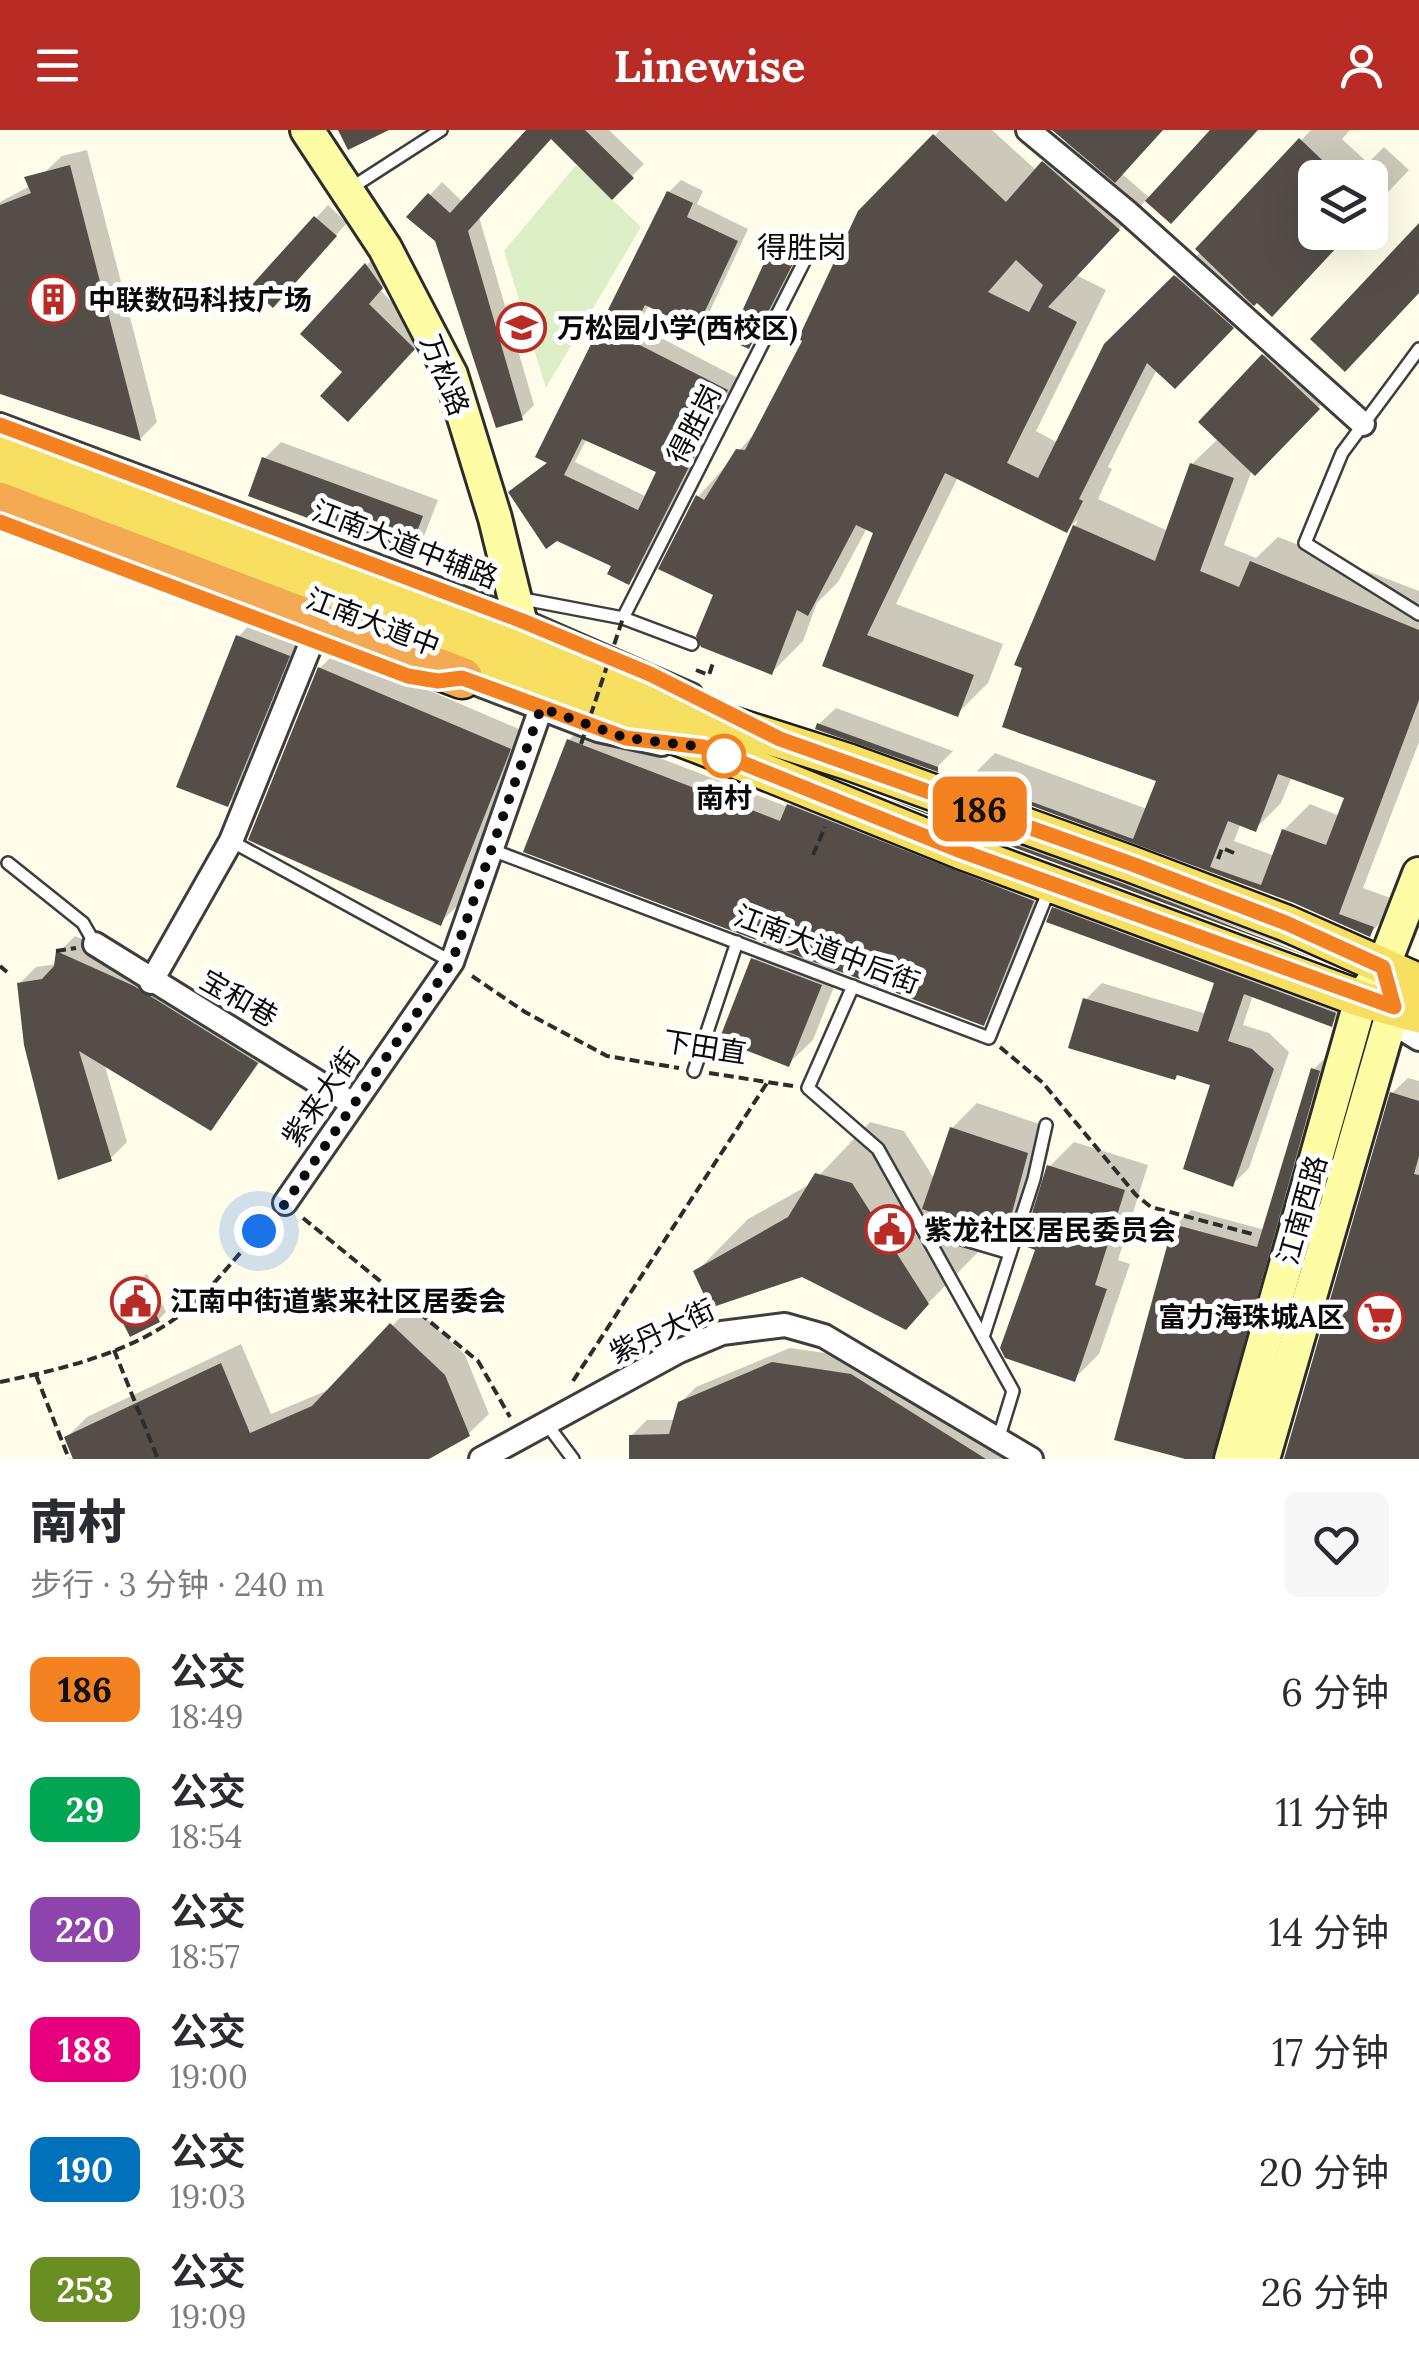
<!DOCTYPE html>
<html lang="zh">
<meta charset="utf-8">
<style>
:root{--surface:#fff;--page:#f7f7f7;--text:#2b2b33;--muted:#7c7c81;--accent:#b92b25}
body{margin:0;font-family:Lora,"Noto Sans SC",serif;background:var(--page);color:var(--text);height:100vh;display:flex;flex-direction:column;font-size:38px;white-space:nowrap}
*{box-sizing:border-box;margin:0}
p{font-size:32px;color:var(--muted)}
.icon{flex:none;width:55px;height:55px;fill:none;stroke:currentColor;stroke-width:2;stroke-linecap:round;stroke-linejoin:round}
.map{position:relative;height:1329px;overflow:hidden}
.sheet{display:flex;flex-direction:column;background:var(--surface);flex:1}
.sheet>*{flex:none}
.badge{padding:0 20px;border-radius:15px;font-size:35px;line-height:65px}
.buttons{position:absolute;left:1298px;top:30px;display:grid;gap:20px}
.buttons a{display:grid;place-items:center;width:90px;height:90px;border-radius:15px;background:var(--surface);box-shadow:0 10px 40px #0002;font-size:50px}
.you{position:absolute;width:50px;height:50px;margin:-25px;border:8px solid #fff;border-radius:50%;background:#1a73e8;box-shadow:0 0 0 15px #1a73e833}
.map>.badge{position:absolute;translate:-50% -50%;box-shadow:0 0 0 5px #fff}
.round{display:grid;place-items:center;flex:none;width:105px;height:105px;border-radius:15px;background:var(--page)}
.head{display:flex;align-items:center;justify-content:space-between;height:170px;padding:0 30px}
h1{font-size:48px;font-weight:800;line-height:75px}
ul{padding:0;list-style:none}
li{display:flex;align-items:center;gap:30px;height:120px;padding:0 30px}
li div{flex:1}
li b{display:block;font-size:38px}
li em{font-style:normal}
li .badge{min-width:110px;font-weight:700;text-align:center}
header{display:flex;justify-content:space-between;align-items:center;height:130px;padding:0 30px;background:var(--accent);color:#fff;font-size:45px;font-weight:800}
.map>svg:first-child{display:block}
.pitch{fill:#ddefc6}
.shadow{fill:#0003;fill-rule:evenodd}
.building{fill:#544d48;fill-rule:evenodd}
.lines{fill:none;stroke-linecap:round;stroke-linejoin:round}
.street-tunnel{stroke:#dad8c8;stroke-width:22;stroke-dasharray:22 11;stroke-linecap:butt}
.lane-casing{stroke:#3e3e3e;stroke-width:16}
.street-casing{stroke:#3e3e3e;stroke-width:28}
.secondary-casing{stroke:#2d2d2d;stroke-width:38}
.primary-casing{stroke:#1c1c1c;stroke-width:40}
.highway-casing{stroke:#1c1c1c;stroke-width:45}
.path{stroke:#2d2d2d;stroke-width:4;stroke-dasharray:10 5;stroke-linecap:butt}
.lane{stroke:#fff;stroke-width:11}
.street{stroke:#fff;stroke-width:22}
.secondary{stroke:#fefca5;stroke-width:32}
.primary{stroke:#f7e061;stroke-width:35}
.highway{stroke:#f3aa53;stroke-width:40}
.path-bridge{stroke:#2d2d2d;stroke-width:4;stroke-dasharray:10 5;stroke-linecap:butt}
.line-casing{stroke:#fff;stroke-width:22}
.line{stroke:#f58220;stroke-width:15}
.walk{stroke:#0b0b0b;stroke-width:10;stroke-dasharray:0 18}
.stop-dot{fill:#fff;stroke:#f58220;stroke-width:5}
.labels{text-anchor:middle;stroke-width:10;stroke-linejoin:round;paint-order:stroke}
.poi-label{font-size:28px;font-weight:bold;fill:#0b0b0b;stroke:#fff;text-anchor:start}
.street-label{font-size:28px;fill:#0b0b0b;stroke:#fff}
.stop-label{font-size:28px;font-weight:bold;fill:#0b0b0b;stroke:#fff}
.neighbourhood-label{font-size:30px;fill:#0b0b0b;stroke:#fff}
</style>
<header><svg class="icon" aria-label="menu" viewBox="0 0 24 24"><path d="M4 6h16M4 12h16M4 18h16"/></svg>Linewise<svg class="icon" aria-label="person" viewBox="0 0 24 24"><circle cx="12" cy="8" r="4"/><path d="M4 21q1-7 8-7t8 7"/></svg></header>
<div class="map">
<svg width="1419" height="1329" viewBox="0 0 1419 1329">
<rect width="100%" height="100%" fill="#fffce9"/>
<!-- pitch -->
<path class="pitch" d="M 576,35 L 641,97 L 546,258 L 504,121 Z"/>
<!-- shadow -->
<g class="shadow">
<path d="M 529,0 L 609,0 L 644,34 L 612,66 L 552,6 L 479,87 L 534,275 L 522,287 L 437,110 L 410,87 L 442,52 L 463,72 Z"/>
<path d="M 940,0 L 992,0 L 1037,41 L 1067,10 L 1054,0 L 1163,0 L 1121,43 L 1151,69 L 1214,0 L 1257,0 L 1171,91 L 1147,69 L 1076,145 L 1106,160 L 1036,301 L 1058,313 L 1106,216 L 1202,121 L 1199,118 L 1311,0 L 1350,0 L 1342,9 L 1368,33 L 1384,17 L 1409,40 L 1370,81 L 1370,48 L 1315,48 L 1315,102 L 1350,102 L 1272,183 L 1258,170 L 1175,256 L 1157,239 L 1108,337 L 1112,339 L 1098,369 L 1168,401 L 1192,334 L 1219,308 L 1201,291 L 1280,209 L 1334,261 L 1255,343 L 1252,340 L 1224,415 L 1256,428 L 1278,407 L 1419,461 L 1419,612 L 1363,758 L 1399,771 L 1370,804 L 1295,771 L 968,650 L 995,623 L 1147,679 L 1159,649 L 1005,596 L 1025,537 L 1017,534 L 1078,389 L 1067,400 L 958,347 L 896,474 L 1003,514 L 988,553 L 957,584 L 826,535 L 877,402 L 867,398 L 838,452 L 817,473 L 803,511 L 772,542 L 703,515 L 699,506 L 717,464 L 662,438 L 698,367 L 761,296 L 806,210 L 801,208 L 860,83 ZM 1292,646 L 1347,667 L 1340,686 L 1310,674 L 1284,700 L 1275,726 L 1234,711 L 1241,693 L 1255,699 L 1281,673 Z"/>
<path d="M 87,20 L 157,292 L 141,308 L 0,261 L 0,72 L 30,56 L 62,26 Z"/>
<path d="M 681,50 L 703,61 L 697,74 L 748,99 L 708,185 L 696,197 L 649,175 L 638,196 L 738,248 L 641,440 L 629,452 L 614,435 L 511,362 L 549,331 L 669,62 ZM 587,308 L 660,341 L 647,367 L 575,332 Z"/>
<path d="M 328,75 L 347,93 L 285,162 L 253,157 Z"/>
<path d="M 787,102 L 809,109 L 761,204 L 749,216 L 774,115 Z"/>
<path d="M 378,123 L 394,144 L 380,160 L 425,205 L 360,276 L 346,242 L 304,204 Z"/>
<path d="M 281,312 L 438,370 L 424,406 L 408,422 L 264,329 Z"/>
<path d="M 255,489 L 305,509 L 245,658 L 228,674 L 239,506 Z"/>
<path d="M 337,521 L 526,602 L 457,776 L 440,793 L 320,538 Z"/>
<path d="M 836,578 L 953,621 L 936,638 L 819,594 Z"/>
<path d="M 581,598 L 788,677 L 801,663 L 1045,758 L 996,881 L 983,893 L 841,839 L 813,910 L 788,934 L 754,830 L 770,813 L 569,610 Z"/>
<path d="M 908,654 L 1332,813 L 1317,827 L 970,699 L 893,668 Z"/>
<path d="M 1071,762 L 1348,877 L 1332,894 L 1253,865 L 1243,895 L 1269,903 L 1289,922 L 1249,1038 L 1233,1054 L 1214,954 L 1086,869 L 1102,853 L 1207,884 L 1217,852 L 1054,779 Z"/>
<path d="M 75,806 L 151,840 L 273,915 L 211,998 L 104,933 L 127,1012 L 110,1029 L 19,854 L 36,837 L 57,834 L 59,822 Z"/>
<path d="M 1329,924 L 1235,1329 L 1195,1329 L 1175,1096 L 1191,1080 L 1265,1100 L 1313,940 Z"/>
<path d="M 1408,948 L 1419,951 L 1419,1329 L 1286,1329 L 1392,963 Z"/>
<path d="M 977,973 L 1051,998 L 1049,1020 L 1029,1082 L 1004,1106 L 961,1091 L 980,1120 L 905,1197 L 802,1144 L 696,1142 L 748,1089 L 812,1053 L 870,992 L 904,1001 L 935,1050 L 952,998 Z"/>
<path d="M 1074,1012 L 1148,1035 L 1118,1130 L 1130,1134 L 1099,1224 L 1074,1249 L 1038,1118 L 1049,1037 Z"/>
<path d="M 147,1144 L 166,1182 L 158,1190 L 128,1180 L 119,1162 Z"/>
<path d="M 412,1175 L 465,1225 L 489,1284 L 468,1304 L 423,1329 L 76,1329 L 66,1308 L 87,1287 L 241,1214 L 271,1284 L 333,1258 Z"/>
<path d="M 790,1218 L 867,1229 L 1026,1329 L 632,1329 L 631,1306 L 647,1290 L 676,1290 L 680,1273 L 696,1257 Z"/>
</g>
<!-- building -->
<g class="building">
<path d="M 338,0 L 389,0 L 348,20 Z"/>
<path d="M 526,0 L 585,0 L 634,48 L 612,70 L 551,9 L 468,101 L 523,290 L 496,298 L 435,111 L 406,87 L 428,63 L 450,83 Z"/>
<path d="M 1052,0 L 1163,0 L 1115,53 Z"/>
<path d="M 1210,0 L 1258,0 L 1171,94 L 1145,71 Z"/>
<path d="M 933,4 L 1006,72 L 1042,31 L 1120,100 L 1048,177 L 1077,192 L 1007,333 L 1038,348 L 1104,214 L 1174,145 L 1234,198 L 1175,259 L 1147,233 L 1079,369 L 1083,371 L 1067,403 L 945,343 L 867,505 L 974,545 L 958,587 L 822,536 L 873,403 L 856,395 L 808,486 L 797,480 L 772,545 L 701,517 L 696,506 L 713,465 L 658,439 L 696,365 L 704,370 L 736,319 L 745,320 L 802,211 L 798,209 L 858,81 ZM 1016,130 L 1043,155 L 1029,182 L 988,162 Z"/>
<path d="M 1299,8 L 1341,48 L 1315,48 L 1315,102 L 1351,102 L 1272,187 L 1257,173 L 1254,176 L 1195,119 Z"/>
<path d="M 70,35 L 141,311 L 0,264 L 0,75 L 31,63 L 24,47 Z"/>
<path d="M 667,61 L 693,73 L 687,87 L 738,111 L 696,200 L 645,175 L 628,209 L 728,260 L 629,455 L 607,444 L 611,436 L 557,411 L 546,419 L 508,362 L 547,333 L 535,327 ZM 582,309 L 656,342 L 638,380 L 564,345 Z"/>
<path d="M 314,86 L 337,106 L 273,178 L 250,157 Z"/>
<path d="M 1419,93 L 1419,163 L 1345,242 L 1310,209 Z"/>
<path d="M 774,111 L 799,122 L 749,219 L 729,210 Z"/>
<path d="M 365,133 L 383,158 L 369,174 L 415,219 L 348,292 L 320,266 L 342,242 L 300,204 Z"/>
<path d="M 1262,224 L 1320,279 L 1255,346 L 1198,292 Z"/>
<path d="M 262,327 L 423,386 L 408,425 L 248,366 Z"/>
<path d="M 1190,333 L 1234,348 L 1200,441 L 1239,457 L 1250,431 L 1419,500 L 1419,570 L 1339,784 L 1374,797 L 1370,807 L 1294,773 L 965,651 L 967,648 L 1133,709 L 1156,651 L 1002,597 L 1022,538 L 1014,535 L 1073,395 L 1155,431 ZM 1278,644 L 1344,668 L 1326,715 L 1282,699 L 1261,755 L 1210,737 L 1228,691 L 1256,702 Z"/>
<path d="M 236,505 L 290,526 L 228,677 L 176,657 Z"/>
<path d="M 318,537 L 511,619 L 441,796 L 248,710 Z"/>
<path d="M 817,593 L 938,637 L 938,642 L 815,599 Z"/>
<path d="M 567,609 L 780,691 L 787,674 L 1034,771 L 984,896 L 523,722 Z"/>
<path d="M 889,669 L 1124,754 L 1318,830 L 969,701 Z"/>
<path d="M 1052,777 L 1336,883 L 1332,897 L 1244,864 L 1228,911 L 1252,919 L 1274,939 L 1233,1057 L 1183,1039 L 1210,955 L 1177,945 L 1175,950 L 1068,918 L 1083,868 L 1198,902 L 1214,853 L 1046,792 Z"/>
<path d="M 56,821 L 134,856 L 258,933 L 211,1001 L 79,921 L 112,1031 L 58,1050 L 24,915 L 17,853 L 42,849 L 54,836 Z"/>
<path d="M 751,828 L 822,855 L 789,937 L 719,910 Z"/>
<path d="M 1311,938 L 1320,941 L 1212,1329 L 1185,1329 L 1114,1310 L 1173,1094 L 1257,1117 Z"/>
<path d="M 1390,962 L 1419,971 L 1419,1026 L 1414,1044 L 1419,1045 L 1419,1329 L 1284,1329 Z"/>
<path d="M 950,997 L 1028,1023 L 1005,1109 L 922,1079 Z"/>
<path d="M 1047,1035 L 1125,1060 L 1095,1155 L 1107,1159 L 1075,1252 L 1005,1228 L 1000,1218 L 1035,1120 L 1022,1115 Z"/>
<path d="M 815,1043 L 852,1053 L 929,1174 L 906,1200 L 802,1147 L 710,1178 L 693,1141 L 788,1087 Z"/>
<path d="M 139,1150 L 160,1192 L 130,1207 L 119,1185 L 126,1181 L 116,1161 Z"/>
<path d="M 390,1193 L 445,1245 L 470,1306 L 429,1329 L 73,1329 L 64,1307 L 221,1233 L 250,1303 L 312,1276 Z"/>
<path d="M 772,1232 L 851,1244 L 986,1329 L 629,1329 L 629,1305 L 669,1304 L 678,1272 Z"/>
</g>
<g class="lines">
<!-- street-tunnel -->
<path class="street-tunnel" d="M 1341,1000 L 1361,932"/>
<defs>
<g id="lane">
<path d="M 351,58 L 441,0"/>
<path d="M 1419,219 L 1342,323 L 1305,413 L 1419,484"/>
<path d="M 518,468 L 623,488 L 692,514"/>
<path d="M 623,488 L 809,122"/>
<path d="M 231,711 L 452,832"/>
<path d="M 492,720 L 989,908 L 1049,760"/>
<path d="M 8,733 L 83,793 L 95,814"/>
<path d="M 853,856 L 808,958 L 878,1019 L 1013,1261 L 998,1310"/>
<path d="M 694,941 L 737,812"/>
<path d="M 922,1097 L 1010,1123"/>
<path d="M 983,1207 L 1034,1049 L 1046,995"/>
<path d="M 546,1293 L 573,1329"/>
</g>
<g id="street">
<path d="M 1028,0 L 1127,82 L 1363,294"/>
<path d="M 0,295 L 520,490 L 691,565"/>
<path d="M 455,549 L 462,548 L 598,600 L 662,614"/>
<path d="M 95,814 L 353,974"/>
<path d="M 151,852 L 231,711 L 312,511"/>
<path d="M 1394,877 L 1406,901 L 1419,909"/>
<path d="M 285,1073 L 452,832 L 541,578"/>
<path d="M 481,1329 L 679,1221 L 722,1203 L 785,1195 L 824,1206 L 1031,1329"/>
</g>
<g id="secondary">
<path d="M 307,0 L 385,118 L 451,245 L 495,388 L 520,490 L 510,515"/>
<path d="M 1231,1329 L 1361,869 L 1383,837 L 1419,744"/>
<path d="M 1263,1329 L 1394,877 L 1388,855"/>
</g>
<g id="primary">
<path d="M 0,323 L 720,591 L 849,632 L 1131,734 L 1286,793 L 1419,852"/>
<path d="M 0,351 L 703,617 L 961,721 L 1361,869 L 1419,885"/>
</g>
<path id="highway" d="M 0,373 L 462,548"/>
</defs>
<!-- lane casing -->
<use href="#lane" class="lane-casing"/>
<!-- street casing -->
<use href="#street" class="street-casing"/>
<!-- secondary casing -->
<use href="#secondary" class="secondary-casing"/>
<!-- primary casing -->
<use href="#primary" class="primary-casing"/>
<!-- highway casing -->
<use href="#highway" class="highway-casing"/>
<!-- path -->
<g class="path">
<path d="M 696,540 L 709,545 L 714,530"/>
<path d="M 813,725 L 825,697"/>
<path d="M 1218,729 L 1222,718 L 1234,723"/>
<path d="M 56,821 L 76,818"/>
<path d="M 0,836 L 7,842"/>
<path d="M 472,846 L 525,882 L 607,926 L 679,938"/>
<path d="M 1000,917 L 1043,953 L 1136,1065 L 1151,1077 L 1256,1105"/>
<path d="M 709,943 L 793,956"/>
<path d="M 303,1088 L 478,1231 L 510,1287"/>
<path d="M 114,1220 L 158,1329"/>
<path d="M 36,1245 L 69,1329"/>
<path d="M 573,1251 L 767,953"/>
<path d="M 0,1252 C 62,1239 128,1224 180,1185 C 213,1159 241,1120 270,1089"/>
</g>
<!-- lane -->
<use href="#lane" class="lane"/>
<!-- street -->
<use href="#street" class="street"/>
<!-- secondary -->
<use href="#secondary" class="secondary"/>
<!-- primary -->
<use href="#primary" class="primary"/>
<!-- highway -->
<use href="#highway" class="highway"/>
<!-- path-bridge -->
<path class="path-bridge" d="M 581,614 L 623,488"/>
</g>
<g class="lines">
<defs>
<path id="line" d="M 0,295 L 520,490 L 650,544 L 780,609 L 1132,734 L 1286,793 L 1383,837 L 1394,877 L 961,721 L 703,617 L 626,608 L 462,548 L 438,551 L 408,546 L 0,392"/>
</defs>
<!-- line casing -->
<use href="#line" class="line-casing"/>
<!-- line -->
<use href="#line" class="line"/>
<!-- walk -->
<path class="walk" d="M 259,1101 L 285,1074 L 452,832 L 541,578 L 626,608 L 703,617 L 724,626"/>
</g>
<!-- icons -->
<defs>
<symbol id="building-ring" viewBox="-11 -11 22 22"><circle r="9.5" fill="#fff" stroke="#b92b25" stroke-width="1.5"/><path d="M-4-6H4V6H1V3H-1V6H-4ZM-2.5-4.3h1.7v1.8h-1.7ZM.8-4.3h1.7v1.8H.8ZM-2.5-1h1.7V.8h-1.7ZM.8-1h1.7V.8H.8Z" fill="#b92b25"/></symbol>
<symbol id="school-ring" viewBox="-11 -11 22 22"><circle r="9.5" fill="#fff" stroke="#b92b25" stroke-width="1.5"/><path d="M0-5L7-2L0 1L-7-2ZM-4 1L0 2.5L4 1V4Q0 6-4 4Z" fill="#b92b25"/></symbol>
<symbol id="civic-ring" viewBox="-11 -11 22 22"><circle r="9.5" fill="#fff" stroke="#b92b25" stroke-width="1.5"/><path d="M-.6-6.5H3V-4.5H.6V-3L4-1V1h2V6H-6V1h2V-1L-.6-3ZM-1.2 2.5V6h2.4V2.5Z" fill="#b92b25"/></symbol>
<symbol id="supermarket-ring" viewBox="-11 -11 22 22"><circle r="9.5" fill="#fff" stroke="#b92b25" stroke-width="1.5"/><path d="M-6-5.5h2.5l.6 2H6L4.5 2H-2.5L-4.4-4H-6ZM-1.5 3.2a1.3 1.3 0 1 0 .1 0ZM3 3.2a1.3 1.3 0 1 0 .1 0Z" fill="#b92b25"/></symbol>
</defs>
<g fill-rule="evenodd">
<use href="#building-ring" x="26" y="142" width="55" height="55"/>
<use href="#school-ring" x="494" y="170" width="55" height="55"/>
<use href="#civic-ring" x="862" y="1072" width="55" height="55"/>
<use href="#civic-ring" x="108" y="1144" width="55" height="55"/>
<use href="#supermarket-ring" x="1352" y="1160" width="55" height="55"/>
</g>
<!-- markers -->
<circle class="stop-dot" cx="724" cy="626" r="20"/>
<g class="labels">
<!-- poi labels -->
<g class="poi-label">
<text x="88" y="180">中联数码科技广场</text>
<text x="557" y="208">万松园小学(西校区)</text>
<text x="924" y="1110">紫龙社区居民委员会</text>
<text x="170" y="1181">江南中街道紫来社区居委会</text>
<text x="1345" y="1197" text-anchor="end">富力海珠城A区</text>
</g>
<!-- street labels -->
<g class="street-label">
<text transform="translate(445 245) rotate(68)" y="10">万松路</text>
<text transform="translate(694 294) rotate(-63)" y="10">得胜岗</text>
<text transform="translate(405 414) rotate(21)" y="10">江南大道中辅路</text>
<text transform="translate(373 492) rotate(21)" y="10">江南大道中</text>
<text transform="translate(827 819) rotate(21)" y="10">江南大道中后街</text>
<text transform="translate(239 868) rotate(30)" y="10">宝和巷</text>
<text transform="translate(705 917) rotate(9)" y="10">下田直</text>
<text transform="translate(321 967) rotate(-55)" y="10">紫来大街</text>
<text transform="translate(1302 1080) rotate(-74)" y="10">江南西路</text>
<text transform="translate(662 1201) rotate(-25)" y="10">紫丹大街</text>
</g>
<!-- stop labels -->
<g class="stop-label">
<text x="724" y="678">南村</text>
</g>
<!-- neighbourhood labels -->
<g class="neighbourhood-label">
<text x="802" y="128">得胜岗</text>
</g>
</g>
</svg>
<div class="buttons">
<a><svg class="icon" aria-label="layers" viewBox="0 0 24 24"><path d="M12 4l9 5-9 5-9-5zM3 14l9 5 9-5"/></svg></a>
</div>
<div class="you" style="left:259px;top:1101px"></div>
<b class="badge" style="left:980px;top:679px;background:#f58220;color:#111">186</b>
</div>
<section class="sheet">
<div class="head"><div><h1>南村</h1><p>步行 · 3 分钟 · 240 m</p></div><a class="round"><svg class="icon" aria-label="heart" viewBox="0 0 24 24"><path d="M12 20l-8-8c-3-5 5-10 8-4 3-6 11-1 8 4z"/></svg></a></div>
<ul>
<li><span class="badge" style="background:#f58220;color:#111">186</span><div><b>公交</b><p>18:49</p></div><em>6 分钟</em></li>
<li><span class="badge" style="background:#00a651;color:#fff">29</span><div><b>公交</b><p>18:54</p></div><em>11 分钟</em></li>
<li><span class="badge" style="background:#8e44ad;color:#fff">220</span><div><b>公交</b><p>18:57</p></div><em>14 分钟</em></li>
<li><span class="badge" style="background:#e6007e;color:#fff">188</span><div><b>公交</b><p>19:00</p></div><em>17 分钟</em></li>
<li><span class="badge" style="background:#0072bc;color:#fff">190</span><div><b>公交</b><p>19:03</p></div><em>20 分钟</em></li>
<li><span class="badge" style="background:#6b8e23;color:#fff">253</span><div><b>公交</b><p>19:09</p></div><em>26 分钟</em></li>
</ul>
</section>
